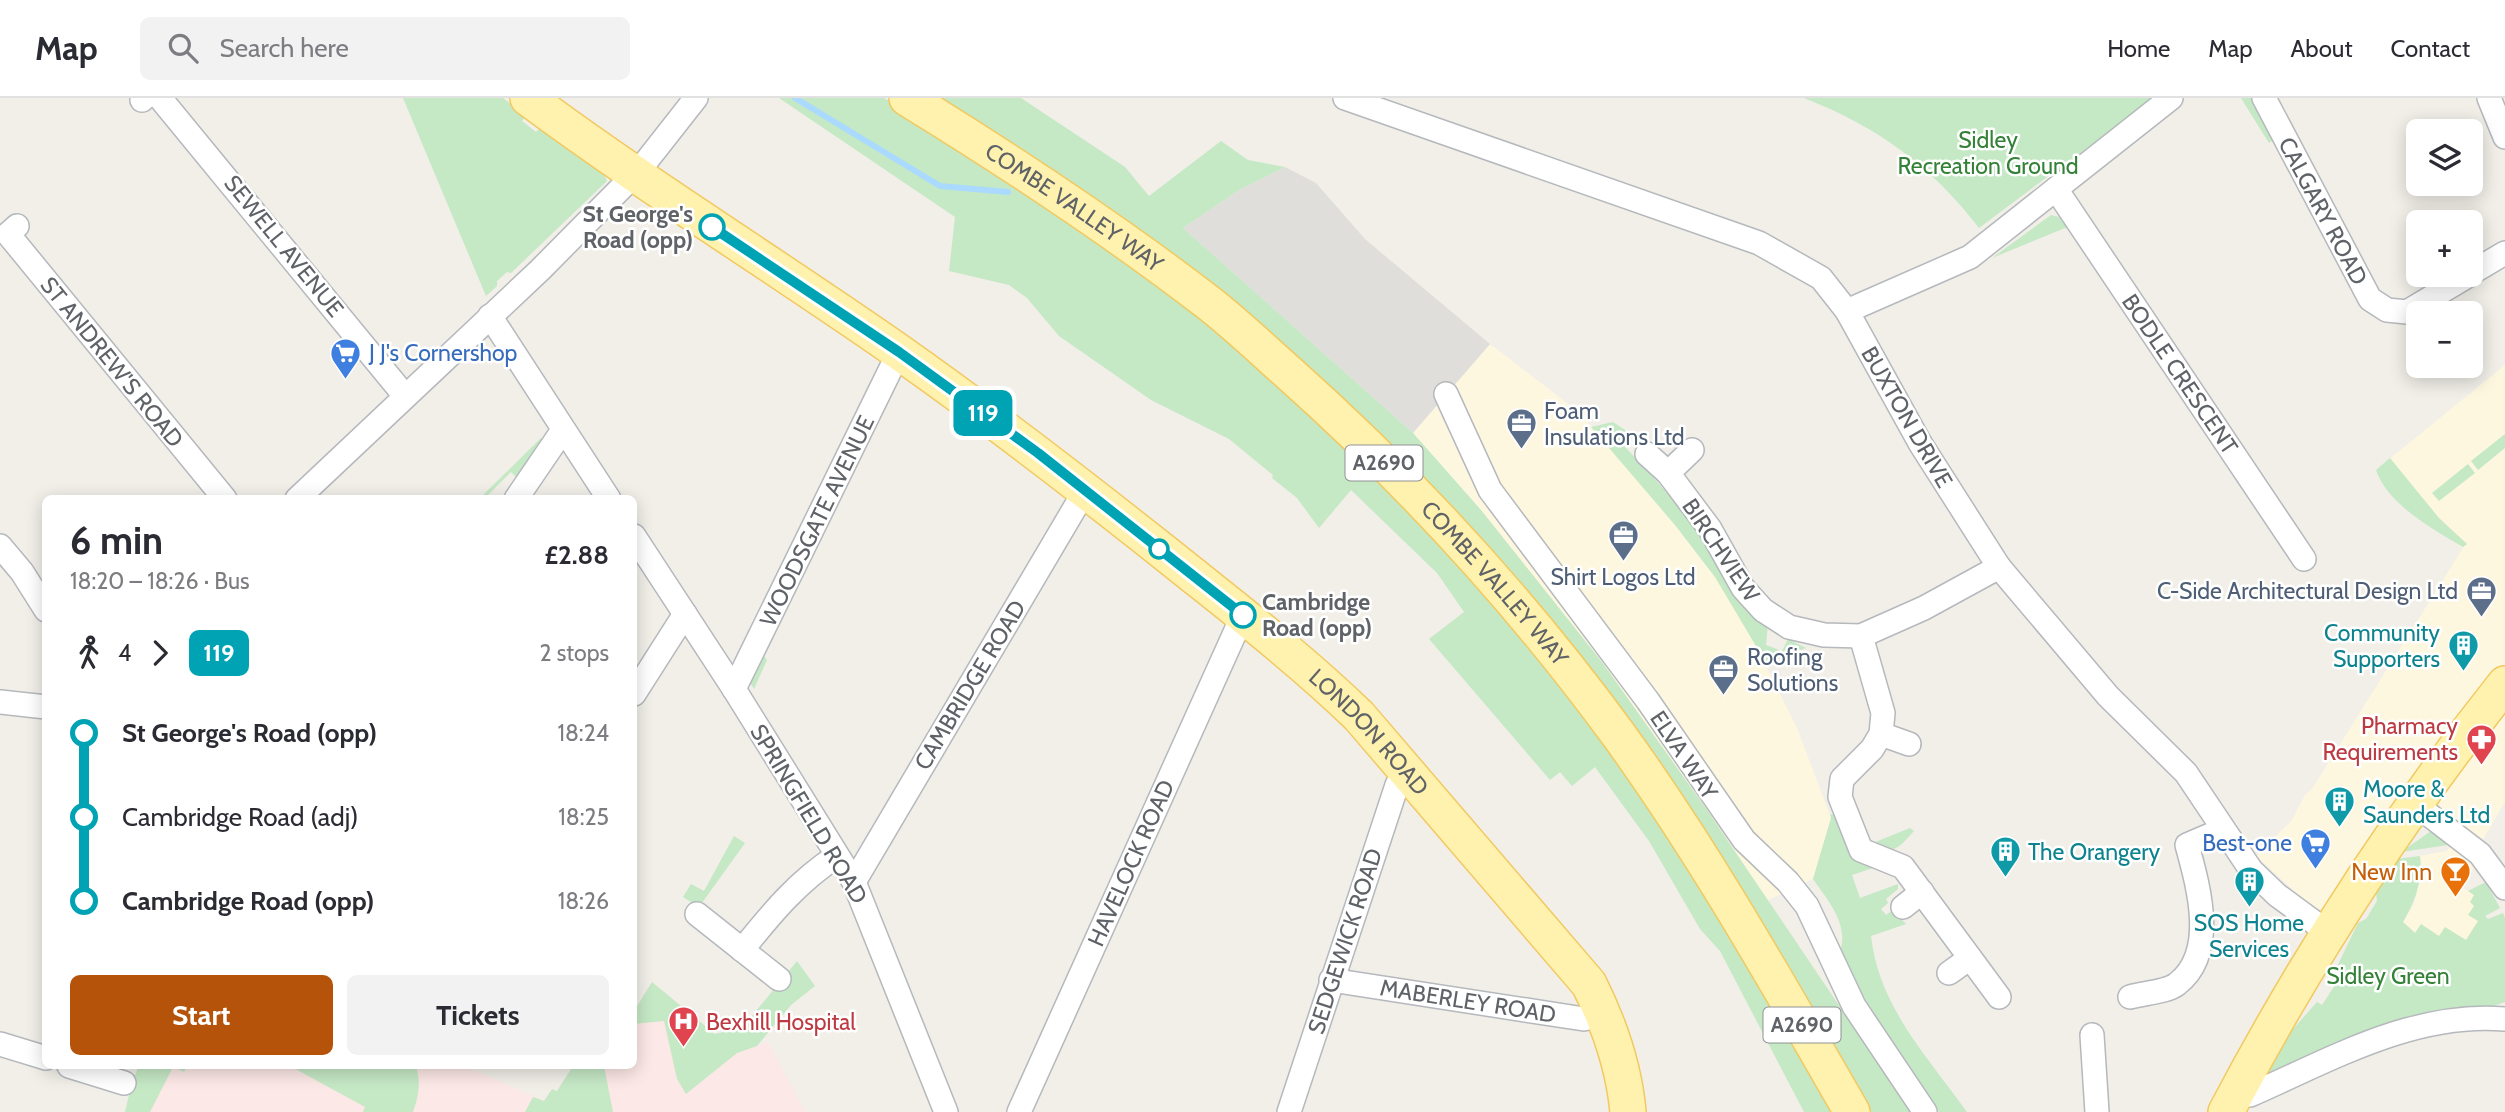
<!DOCTYPE html>
<meta charset="utf-8">
<style>
:root{--surface:#fff;--page:#f2f2f3;--text:#2b2b33;--muted:#7c7c81;--line:#e1e1e2;--accent:#b45309}
body{margin:0;font-family:Cabin,sans-serif;background:var(--page);color:var(--text);height:100vh;display:flex;flex-direction:column;font-size:26px;white-space:nowrap}
*{box-sizing:border-box;margin:0}
p{font-size:23px;color:var(--muted)}
.icon{flex:none;width:38px;height:38px;fill:none;stroke:currentColor;stroke-width:2;stroke-linecap:round;stroke-linejoin:round}
.map{position:relative;flex:1;overflow:hidden}
.panel{position:absolute;left:42px;top:397px;width:595px;height:574px;display:flex;flex-direction:column;background:var(--surface);border-radius:10px;box-shadow:0 4px 18px #0003}
.panel>*{flex:none}
.badge{padding:0 14px;border-radius:10px;font-size:24px;line-height:46px}
.tools{position:absolute;left:2406px;top:21px;display:grid;gap:14px}
.tools a{display:grid;place-items:center;width:77px;height:77px;border-radius:10px;background:var(--surface);box-shadow:0 4px 18px #0003;font-size:35px}
.map>.badge{position:absolute;translate:-50% -50%;box-shadow:0 0 0 4px #fff}
.legs{display:flex;align-items:center;gap:10px;height:77px;padding:0 28px;font-size:23px}
.legs p{margin-inline-start:auto}
.overview{display:flex;align-items:center;justify-content:space-between;height:119px;padding:0 28px}
h1{font-size:38px;font-weight:700;line-height:52px}
.button{display:flex;gap:14px;margin-top:auto;padding:14px 28px}
.button a{flex:1;height:80px;border-radius:10px;background:var(--accent);color:#fff;font-size:28px;font-weight:700;line-height:80px;text-align:center}
.button a+a{background:var(--page);color:var(--text)}
ul{padding:0 28px;list-style:none}
li{display:flex;align-items:center;gap:24px;height:84px;font-size:26px}
li i{display:grid;place-items:center;width:10px;height:100%;margin:0 9px;background:currentColor}
li i::after{content:'';width:18px;height:18px;margin:-9px;border:5px solid;border-radius:50%;background:var(--surface)}
li p{margin-inline-start:auto}
li:first-child i{background:linear-gradient(#0000 50%,currentColor 0)}
li:last-child i{background:linear-gradient(currentColor 50%,#0000 0)}
header{display:flex;align-items:center;gap:42px;box-sizing:border-box;height:98px;padding:0 35px;background:var(--surface);border-bottom:2px solid var(--line)}
header strong{font-size:33px}
nav{display:flex;gap:38px;margin-inline-start:auto;font-size:24px}
.search{width:490px;height:63px;background:var(--page);display:flex;align-items:center;gap:18px;box-sizing:border-box;padding:0 24px;border-radius:10px;color:var(--muted);font-size:26px}
.map>svg:first-child{display:block}
.commercial{fill:#fef7e0}
.industrial{fill:#e0deda}
.medical{fill:#fce8e6}
.green{fill:#c5e8c5}
.lines{fill:none;stroke-linecap:round;stroke-linejoin:round}
.stream{stroke:#aadaff;stroke-width:6}
.street-casing{stroke:#b5b8bc;stroke-width:26}
.primary-casing{stroke:#f2c960;stroke-width:38}
.street{stroke:#fff;stroke-width:23}
.primary{stroke:#fff2af;stroke-width:35}
.line-1-casing{stroke:#fff;stroke-width:16}
.line-1{stroke:#00a3b4;stroke-width:10}
.stop-1-dot{fill:#fff;stroke:#00a3b4;stroke-width:3.5}
.labels{text-anchor:middle;stroke-width:5;stroke-linejoin:round;paint-order:stroke}
.shield{fill:#fff;stroke:#8f9295;stroke-width:2}
.shield-label{font-size:21px;font-weight:bold;fill:#5f6368}
.park-label{font-size:23px;fill:#348238;stroke:#fff}
.street-label{font-size:23px;fill:#5f6368;stroke:#fff}
.stop-label{font-size:23px;font-weight:bold;fill:#5f6368;stroke:#fff;text-anchor:end}
.shop-label{font-size:23px;fill:#366cbe;stroke:#fff;text-anchor:start}
.service-label{font-size:23px;fill:#4e5e75;stroke:#fff;text-anchor:start}
.culture-label{font-size:23px;fill:#0d838f;stroke:#fff;text-anchor:start}
.health-label{font-size:23px;fill:#be3a42;stroke:#fff;text-anchor:end}
.food-label{font-size:23px;fill:#c56008;stroke:#fff;text-anchor:end}
</style>
<header>
<strong>Map</strong>
<div class="search"><svg class="icon" aria-label="search" viewBox="0 0 24 24"><circle cx="10" cy="10" r="6"/><path d="M15 15l6 6"/></svg>Search here</div>
<nav><a>Home</a><a>Map</a><a>About</a><a>Contact</a></nav>
</header>
<div class="map">
<svg width="2505" height="1014" viewBox="0 0 2505 1014">
<rect width="100%" height="100%" fill="#f1efe8"/>
<!-- commercial -->
<g class="commercial">
<path d="M 1490,246 L 1580,315 L 1675,427 L 1715,479 L 1751,538 L 1797,630 L 1831,720 L 1813,781 L 1766,803 L 1707,712 L 1602,564 L 1481,412 L 1413,335 Z"/>
<path d="M 2505,267 L 2505,704 L 2479,748 L 2473,771 L 2461,789 L 2475,797 L 2474,807 L 2505,849 L 2416,835 L 2403,824 L 2414,806 L 2422,771 L 2420,758 L 2447,753 L 2462,732 L 2441,714 L 2438,693 L 2326,811 L 2315,812 L 2256,758 L 2292,722 L 2305,697 L 2312,691 L 2463,450 L 2411,414 L 2390,395 L 2376,372 Z"/>
</g>
<!-- industrial -->
<path class="industrial" d="M 1285,69 L 1316,85 L 1365,141 L 1490,246 L 1413,335 L 1183,130 L 1239,92 Z"/>
<!-- medical -->
<path class="medical" d="M 652,884 L 737,955 L 768,944 L 805,1014 L 125,1014 L 129,997 L 124,994 L 129,976 L 135,977 L 139,968 L 465,968 L 544,1003 L 552,991 L 557,993 L 573,968 L 634,968 L 634,913 Z"/>
<!-- green -->
<g class="green">
<path d="M 403,0 L 503,0 L 526,17 L 522,23 L 536,34 L 541,29 L 603,74 L 607,83 L 511,175 L 507,174 L 497,183 L 497,188 L 486,198 Z"/>
<path d="M 779,0 L 884,0 L 948,37 L 1196,211 L 1332,328 L 1447,446 L 1607,638 L 1739,848 L 1832,1014 L 1804,1014 L 1720,853 L 1700,831 L 1649,743 L 1595,669 L 1572,688 L 1560,674 L 1550,682 L 1429,541 L 1464,514 L 1437,475 L 1351,392 L 1319,430 L 1297,400 L 1272,380 L 1273,377 L 1229,341 L 1151,302 L 1059,238 L 1027,200 L 1009,187 L 949,173 L 955,119 Z"/>
<path d="M 938,0 L 1021,0 L 1125,69 L 1149,98 L 1221,43 L 1248,62 L 1285,69 L 1239,92 L 1183,130 L 1413,335 L 1481,412 L 1602,564 L 1707,712 L 1911,1014 L 1866,1014 L 1460,424 Z"/>
<path d="M 1804,0 L 2153,0 L 2056,77 L 2055,73 L 1979,130 C 1932,68 1876,28 1804,0 Z"/>
<path d="M 2241,0 L 2252,0 L 2276,40 L 2269,45 Z"/>
<path d="M 2051,117 L 2063,120 L 2070,128 L 1992,160 Z"/>
<path d="M 1613,324 L 1634,338 L 1625,349 C 1679,404 1723,464 1768,526 L 1766,547 L 1782,553 L 1788,541 L 1806,550 L 1766,565 L 1715,479 L 1675,427 L 1591,329 Z"/>
<path d="M 2505,336 L 2505,350 L 2478,372 L 2471,363 Z"/>
<path d="M 541,340 L 544,346 L 521,384 L 511,374 L 484,401 L 479,401 Z"/>
<path d="M 2390,360 L 2439,420 L 2467,446 L 2463,449 C 2433,431 2388,407 2376,372 Z"/>
<path d="M 2468,366 L 2475,375 L 2439,403 L 2432,395 Z"/>
<path d="M 762,555 L 767,562 L 754,591 L 749,583 Z"/>
<path d="M 1830,716 L 1837,718 L 1879,768 L 1852,777 L 1860,800 L 1898,786 L 1898,791 L 1886,801 L 1888,805 L 1881,811 L 1886,817 L 1893,812 L 1906,826 L 1871,838 C 1879,909 1927,958 1967,1014 L 1939,1014 C 1899,966 1869,909 1840,854 C 1849,826 1829,804 1813,781 L 1831,720 Z"/>
<path d="M 1910,730 L 1914,733 C 1896,753 1893,757 1868,747 Z"/>
<path d="M 2434,731 L 2450,743 L 2448,747 L 2401,754 Z"/>
<path d="M 734,738 L 745,745 L 699,809 L 683,799 L 691,786 L 704,793 Z"/>
<path d="M 2420,758 C 2423,783 2415,803 2403,824 L 2415,835 L 2421,826 L 2439,838 L 2445,829 L 2466,842 L 2478,823 L 2468,817 L 2474,808 L 2470,804 L 2474,797 L 2468,793 L 2486,784 L 2500,810 L 2485,818 L 2488,821 L 2503,815 L 2505,820 L 2505,904 L 2264,985 L 2259,979 L 2279,947 L 2317,904 L 2322,907 L 2335,887 L 2330,883 L 2358,825 L 2366,821 L 2377,803 L 2376,795 L 2397,761 Z"/>
<path d="M 797,863 L 815,888 L 791,907 L 757,948 L 737,955 L 686,996 L 677,981 L 664,923 L 634,926 L 634,913 L 652,884 L 715,936 L 742,930 Z"/>
<path d="M 139,968 L 187,968 L 184,974 L 173,969 L 150,1014 L 125,1014 L 129,997 L 124,994 L 129,976 L 135,977 Z"/>
<path d="M 290,968 L 416,968 C 421,985 419,997 413,1014 L 363,1014 L 365,1009 Z"/>
<path d="M 573,968 L 604,968 L 613,1014 L 525,1014 L 533,999 L 544,1003 L 552,991 L 557,993 Z"/>
</g>
<g class="lines">
<!-- stream -->
<path class="stream" d="M 795,0 L 940,88 L 1008,94"/>
<defs>
<g id="street">
<path d="M 160,0 L 405,298"/>
<path d="M 1345,0 L 1759,145 L 1821,180 L 1847,213 L 1920,345 L 1999,469 L 2108,598 L 2186,675 L 2251,772 L 2277,797 L 2330,836"/>
<path d="M 2264,0 L 2370,201 L 2387,212 L 2407,214 L 2469,177"/>
<path d="M 2489,0 L 2505,39"/>
<path d="M 142,2 L 144,0"/>
<path d="M 2056,91 L 2304,461"/>
<path d="M 17,128 L 8,136 L 225,401"/>
<path d="M 2471,175 L 2505,155"/>
<path d="M 1847,213 L 1970,159 L 2171,0"/>
<path d="M 490,218 L 609,401"/>
<path d="M 1446,296 L 1490,392 L 1648,603 L 1744,742 L 1788,784 L 1807,808 L 1854,908 L 1925,1014"/>
<path d="M 1647,356 L 1668,375 L 1710,431 L 1743,490 L 1763,512 L 1789,529 L 1824,537 L 1861,538 L 1924,510 L 1999,469"/>
<path d="M 1668,375 L 1692,352"/>
<path d="M 297,401 L 540,172 L 641,70 L 696,0"/>
<path d="M 516,401 L 563,332"/>
<path d="M 634,438 L 734,591 L 854,784 L 946,1014"/>
<path d="M 0,448 L 22,474 L 46,512"/>
<path d="M 1861,538 L 1883,615 L 1881,636 L 1872,651 L 1842,681 L 1840,699 L 1861,752 L 1903,769 L 1999,899"/>
<path d="M 734,591 L 899,254"/>
<path d="M 634,596 L 685,516"/>
<path d="M 0,604 L 46,609"/>
<path d="M 1881,636 L 1909,646"/>
<path d="M 2415,706 L 2480,756 L 2505,790"/>
<path d="M 854,784 L 1086,391"/>
<path d="M 1903,809 L 1922,794"/>
<path d="M 697,816 L 779,881"/>
<path d="M 742,852 C 771,816 798,783 837,758"/>
<path d="M 1949,875 L 1970,860"/>
<path d="M 1331,882 L 1584,921 L 1603,916"/>
<path d="M 2130,899 C 2144,895 2167,894 2177,886 C 2218,855 2198,787 2187,747 L 2222,732"/>
<path d="M 2092,937 L 2097,1014"/>
<path d="M 0,946 L 46,960"/>
<path d="M 69,968 L 124,985"/>
<path d="M 2238,992 L 2250,997 C 2330,962 2414,913 2505,921"/>
<path d="M 1019,1014 L 1243,517"/>
<path d="M 1289,1014 L 1397,687 L 1407,674"/>
</g>
<g id="primary">
<path id="s1" d="M 528,0 C 648,89 776,168 899,254 C 990,318 1078,386 1165,455 C 1231,508 1298,559 1359,618 L 1589,886 C 1609,926 1624,969 1628,1014"/>
<path id="s2" d="M 907,0 C 1011,64 1113,131 1210,206 C 1238,228 1264,253 1290,276 C 1411,384 1522,505 1618,636 C 1705,756 1778,886 1852,1014"/>
<path d="M 2226,1014 C 2305,864 2399,719 2505,586"/>
</g>
</defs>
<!-- street casing -->
<use href="#street" class="street-casing"/>
<!-- primary casing -->
<use href="#primary" class="primary-casing"/>
<!-- street -->
<use href="#street" class="street"/>
<!-- primary -->
<use href="#primary" class="primary"/>
</g>
<g class="lines">
<defs>
<path id="line-1" d="M 712,129 L 899,254 L 1038,355 L 1243,517"/>
</defs>
<!-- line-1 casing -->
<use href="#line-1" class="line-1-casing"/>
<!-- line-1 -->
<use href="#line-1" class="line-1"/>
</g>
<!-- icons -->
<defs>
<symbol id="supermarket-pin" viewBox="-11 -11 22 30"><path d="M0 17L-7.5 6A9.5 9.5 0 1 1 7.5 6Z" fill="#3f7fe0" stroke="#fff"/><path d="M-6-5.5h2.5l.6 2H6L4.5 2H-2.5L-4.4-4H-6ZM-1.5 3.2a1.3 1.3 0 1 0 .1 0ZM3 3.2a1.3 1.3 0 1 0 .1 0Z" fill="#fff"/></symbol>
<symbol id="office-pin" viewBox="-11 -11 22 30"><path d="M0 17L-7.5 6A9.5 9.5 0 1 1 7.5 6Z" fill="#5c6f8a" stroke="#fff"/><path d="M-6-3h4V-5.5h4V-3h4V5H-6ZM-1-4.5V-3h2v-1.5ZM-6 0V1H6V0Z" fill="#fff"/></symbol>
<symbol id="building-pin" viewBox="-11 -11 22 30"><path d="M0 17L-7.5 6A9.5 9.5 0 1 1 7.5 6Z" fill="#0f9aa8" stroke="#fff"/><path d="M-4-6H4V6H1V3H-1V6H-4ZM-2.5-4.3h1.7v1.8h-1.7ZM.8-4.3h1.7v1.8H.8ZM-2.5-1h1.7V.8h-1.7ZM.8-1h1.7V.8H.8Z" fill="#fff"/></symbol>
<symbol id="pharmacy-pin" viewBox="-11 -11 22 30"><path d="M0 17L-7.5 6A9.5 9.5 0 1 1 7.5 6Z" fill="#e0444e" stroke="#fff"/><path d="M-2-6h4v4h4v4h-4v4h-4v-4h-4v-4h4Z" fill="#fff"/></symbol>
<symbol id="bar-pin" viewBox="-11 -11 22 30"><path d="M0 17L-7.5 6A9.5 9.5 0 1 1 7.5 6Z" fill="#e8710a" stroke="#fff"/><path d="M-6-5H6L.8 .8V4.5H3.5V6h-7V4.5H-.8V.8Z" fill="#fff"/></symbol>
<symbol id="hospital-pin" viewBox="-11 -11 22 30"><path d="M0 17L-7.5 6A9.5 9.5 0 1 1 7.5 6Z" fill="#e0444e" stroke="#fff"/><path d="M-5-5h3v3.5h4V-5h3V5h-3V1.5h-4V5h-3Z" fill="#fff"/></symbol>
</defs>
<g fill-rule="evenodd">
<use href="#supermarket-pin" x="328" y="238" width="35" height="47"/>
<use href="#office-pin" x="1504" y="308" width="35" height="47"/>
<use href="#office-pin" x="1606" y="420" width="35" height="47"/>
<use href="#office-pin" x="2464" y="476" width="35" height="47"/>
<use href="#building-pin" x="2446" y="530" width="35" height="47"/>
<use href="#office-pin" x="1706" y="554" width="35" height="47"/>
<use href="#pharmacy-pin" x="2464" y="624" width="35" height="47"/>
<use href="#building-pin" x="2322" y="686" width="35" height="47"/>
<use href="#supermarket-pin" x="2298" y="728" width="35" height="47"/>
<use href="#building-pin" x="1988" y="736" width="35" height="47"/>
<use href="#bar-pin" x="2438" y="756" width="35" height="47"/>
<use href="#building-pin" x="2232" y="766" width="35" height="47"/>
<use href="#hospital-pin" x="666" y="906" width="35" height="47"/>
</g>
<!-- markers -->
<g class="stop-1-dot">
<circle cx="712" cy="129" r="12"/>
<circle cx="1159" cy="451" r="9"/>
<circle cx="1243" cy="517" r="12"/>
</g>
<g class="labels">
<!-- shield labels -->
<g class="shield">
<rect x="1345.5" y="347.5" width="77" height="35" rx="5"/>
<rect x="1763.5" y="909.5" width="77" height="35" rx="5"/>
</g>
<g class="shield-label">
<text x="1384" y="372">A2690</text>
<text x="1802" y="934">A2690</text>
</g>
<!-- park labels -->
<g class="park-label">
<text x="1988" y="50">Sidley<tspan x="1988" dy="26">Recreation Ground</tspan></text>
<text x="2388" y="886">Sidley Green</text>
</g>
<!-- street labels -->
<g class="street-label">
<text dy="8" stroke="none"><textPath href="#s2" startOffset="200">COMBE VALLEY WAY</textPath></text>
<text transform="translate(2323 113) rotate(62)" y="8">CALGARY ROAD</text>
<text transform="translate(284 148) rotate(51)" y="8">SEWELL AVENUE</text>
<text transform="translate(112 264) rotate(51)" y="8">ST ANDREW'S ROAD</text>
<text transform="translate(2180 276) rotate(56)" y="8">BODLE CRESCENT</text>
<text transform="translate(1907 319) rotate(60)" y="8">BUXTON DRIVE</text>
<text transform="translate(817 423) rotate(-64)" y="8">WOODSGATE AVENUE</text>
<text transform="translate(1721 452) rotate(56)" y="8">BIRCHVIEW</text>
<text dy="8" stroke="none"><textPath href="#s2" startOffset="766">COMBE VALLEY WAY</textPath></text>
<text transform="translate(970 587) rotate(-59)" y="8">CAMBRIDGE ROAD</text>
<text dy="8" stroke="none"><textPath href="#s1" startOffset="1055">LONDON ROAD</textPath></text>
<text transform="translate(1684 657) rotate(56)" y="8">ELVA WAY</text>
<text transform="translate(809 716) rotate(59)" y="8">SPRINGFIELD ROAD</text>
<text transform="translate(1131 765) rotate(-66)" y="8">HAVELOCK ROAD</text>
<text transform="translate(1345 843) rotate(-72)" y="8">SEDGEWICK ROAD</text>
<text transform="translate(1468 903) rotate(9)" y="8">MABERLEY ROAD</text>
</g>
<!-- stop labels -->
<g class="stop-label">
<text x="693" y="124">St George's<tspan x="693" dy="26">Road (opp)</tspan></text>
<text x="1262" y="512" text-anchor="start">Cambridge<tspan x="1262" dy="26">Road (opp)</tspan></text>
</g>
<!-- shop labels -->
<g class="shop-label">
<text x="369" y="263">J J's Cornershop</text>
<text x="2292" y="753" text-anchor="end">Best-one</text>
</g>
<!-- service labels -->
<g class="service-label">
<text x="1544" y="321">Foam<tspan x="1544" dy="26">Insulations Ltd</tspan></text>
<text x="1623" y="487" text-anchor="middle">Shirt Logos Ltd</text>
<text x="2458" y="501" text-anchor="end">C-Side Architectural Design Ltd</text>
<text x="1747" y="567">Roofing<tspan x="1747" dy="26">Solutions</tspan></text>
</g>
<!-- culture labels -->
<g class="culture-label">
<text x="2440" y="543" text-anchor="end">Community<tspan x="2440" dy="26">Supporters</tspan></text>
<text x="2363" y="699">Moore &amp;<tspan x="2363" dy="26">Saunders Ltd</tspan></text>
<text x="2028" y="762">The Orangery</text>
<text x="2249" y="833" text-anchor="middle">SOS Home<tspan x="2249" dy="26">Services</tspan></text>
</g>
<!-- health labels -->
<g class="health-label">
<text x="2458" y="636">Pharmacy<tspan x="2458" dy="26">Requirements</tspan></text>
<text x="706" y="932" text-anchor="start">Bexhill Hospital</text>
</g>
<!-- food labels -->
<g class="food-label">
<text x="2432" y="782">New Inn</text>
</g>
</g>
</svg>
<div class="tools">
<a><svg class="icon" aria-label="layers" viewBox="0 0 24 24"><path d="M12 4l9 5-9 5-9-5zM3 14l9 5 9-5"/></svg></a>
<a>+</a>
<a>−</a>
</div>
<b class="badge" style="left:983px;top:315px;background:#00a3b4;color:#fff">119</b>
<section class="panel">
<div class="overview"><div><h1>6 min</h1><p>18:20 – 18:26 · Bus</p></div><b>£2.88</b></div>
<div class="legs"><svg class="icon" aria-label="walk" viewBox="0 0 24 24"><circle cx="13" cy="4" r="2"/><path d="M13 8l-2 6 4 7M11 14l-3 7M7 12l3-4h3l4 4"/></svg>4<svg class="icon" aria-label="forward" viewBox="0 0 24 24"><path d="M9 5l7 7-7 7"/></svg><b class="badge" style="background:#00a3b4;color:#fff">119</b><p>2 stops</p></div>
<ul>
<li><i style="color:#00a3b4"></i><b>St George's Road (opp)</b><p>18:24</p></li>
<li><i style="color:#00a3b4"></i><span>Cambridge Road (adj)</span><p>18:25</p></li>
<li><i style="color:#00a3b4"></i><b>Cambridge Road (opp)</b><p>18:26</p></li>
</ul>
<div class="button"><a>Start</a><a>Tickets</a></div>
</section>
</div>
